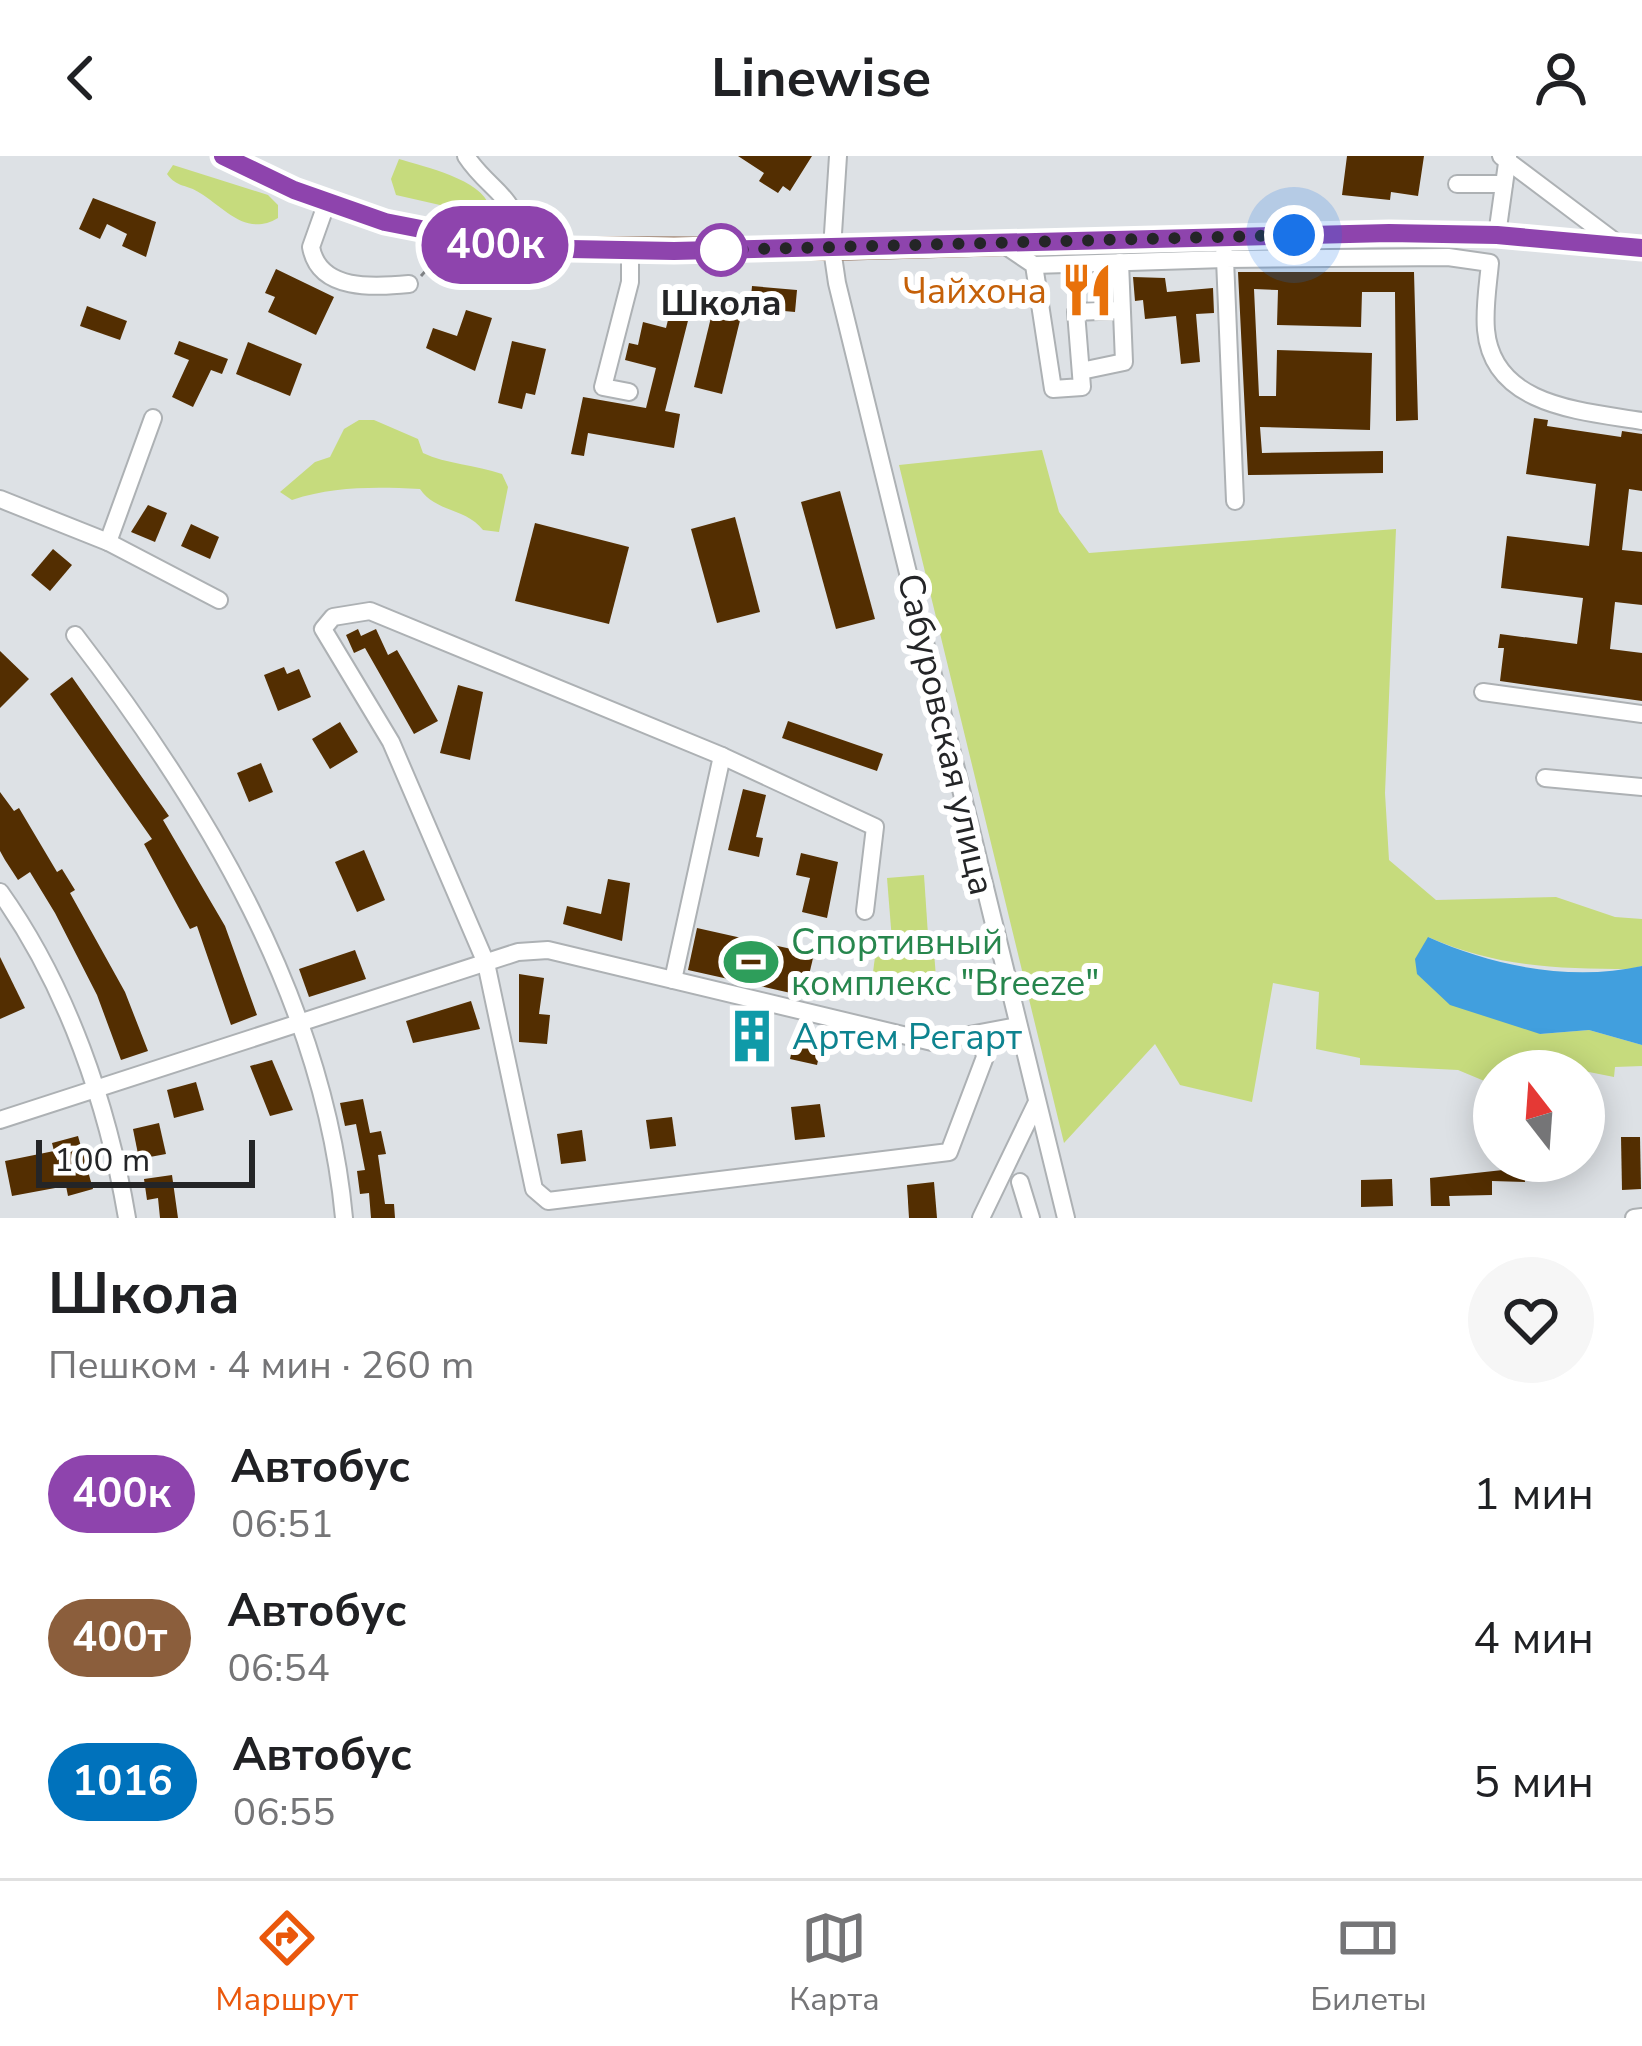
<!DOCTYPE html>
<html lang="ru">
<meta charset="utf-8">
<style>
:root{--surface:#fff;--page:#f6f6f6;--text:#202124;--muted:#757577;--line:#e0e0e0;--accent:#ea580c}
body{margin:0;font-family:"Nunito Sans",sans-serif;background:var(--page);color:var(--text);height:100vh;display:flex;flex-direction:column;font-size:45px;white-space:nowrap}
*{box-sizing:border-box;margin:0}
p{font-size:39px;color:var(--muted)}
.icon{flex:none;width:66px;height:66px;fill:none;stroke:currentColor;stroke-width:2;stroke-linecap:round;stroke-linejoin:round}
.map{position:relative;height:1062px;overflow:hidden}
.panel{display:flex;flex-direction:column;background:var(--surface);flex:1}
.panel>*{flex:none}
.badge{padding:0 24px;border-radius:39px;font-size:42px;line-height:78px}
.needle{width:78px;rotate:343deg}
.tools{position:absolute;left:1473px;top:894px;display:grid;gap:24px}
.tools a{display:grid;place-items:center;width:132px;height:132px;border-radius:50%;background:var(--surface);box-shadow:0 6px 30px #0003;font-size:60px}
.scale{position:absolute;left:36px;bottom:30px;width:219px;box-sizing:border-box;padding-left:12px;border:6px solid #242527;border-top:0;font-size:33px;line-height:42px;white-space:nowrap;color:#242527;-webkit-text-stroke:9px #fff;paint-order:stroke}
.you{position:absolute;width:60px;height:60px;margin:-30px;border:9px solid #fff;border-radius:50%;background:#1a73e8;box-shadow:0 0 0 18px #1a73e833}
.map>.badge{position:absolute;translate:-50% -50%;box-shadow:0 0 0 6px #fff}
.round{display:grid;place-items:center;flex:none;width:126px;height:126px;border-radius:63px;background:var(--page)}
.headline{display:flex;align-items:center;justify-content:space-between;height:204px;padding:0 48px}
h1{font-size:57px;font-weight:700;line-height:90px}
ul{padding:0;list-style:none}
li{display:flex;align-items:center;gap:36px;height:144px;padding:0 48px}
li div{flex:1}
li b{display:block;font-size:45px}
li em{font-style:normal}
li .badge{min-width:132px;font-weight:700;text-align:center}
header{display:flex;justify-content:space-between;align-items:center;height:156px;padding:0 48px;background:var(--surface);font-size:54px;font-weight:700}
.tab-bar{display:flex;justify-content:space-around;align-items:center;height:168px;border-top:3px solid var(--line);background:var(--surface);font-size:33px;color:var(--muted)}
.tab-bar a{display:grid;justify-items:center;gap:6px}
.tab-bar .current{color:var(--accent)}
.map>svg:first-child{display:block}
.green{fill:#c6db7d}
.water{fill:#419fde}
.building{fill:#532e01}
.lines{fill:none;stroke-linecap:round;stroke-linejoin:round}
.minor-casing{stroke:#adb1b4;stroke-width:20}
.major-casing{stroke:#8f694f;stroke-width:24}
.path{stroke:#7e8184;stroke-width:3;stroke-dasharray:6 6;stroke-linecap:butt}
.minor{stroke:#fff;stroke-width:16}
.major{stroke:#dfbba3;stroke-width:21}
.line-casing{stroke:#fff;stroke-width:27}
.line{stroke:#8e44ad;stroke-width:18}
.walk{stroke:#242527;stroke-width:12;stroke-dasharray:0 21.6}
.stop-dot{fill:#fff;stroke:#8e44ad;stroke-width:6}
.labels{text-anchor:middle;stroke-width:12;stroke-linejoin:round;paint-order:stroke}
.food-label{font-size:36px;fill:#c56008;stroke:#fff;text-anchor:end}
.stop-label{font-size:36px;font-weight:bold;fill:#242527;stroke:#fff}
.street-label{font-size:36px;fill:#242527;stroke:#fff}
.leisure-label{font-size:36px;fill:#27864d;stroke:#fff;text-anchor:start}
.culture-label{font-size:36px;fill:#0d838f;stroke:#fff;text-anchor:start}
</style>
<header><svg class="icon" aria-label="back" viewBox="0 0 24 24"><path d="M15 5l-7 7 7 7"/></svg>Linewise<svg class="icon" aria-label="person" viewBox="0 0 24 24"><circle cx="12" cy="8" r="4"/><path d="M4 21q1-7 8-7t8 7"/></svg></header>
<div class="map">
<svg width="1642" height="1062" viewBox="0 0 1642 1062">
<rect width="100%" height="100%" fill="#dde1e5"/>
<!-- green -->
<g class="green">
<path d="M 399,3 C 425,11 481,23 490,51 L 475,57 L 396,39 L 391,23 Z"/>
<path d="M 173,9 L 268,39 L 278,49 L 278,62 C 246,81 226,53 200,37 C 187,28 177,32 167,18 Z"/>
<path d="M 359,264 L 374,264 L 418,283 L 423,297 C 446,308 476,309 502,318 L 508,331 L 499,376 L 483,374 C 466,352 435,356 420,333 C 375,331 335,330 292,344 L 280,336 L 315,306 L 330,301 L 344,273 Z"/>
<path d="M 1042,294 L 1059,356 L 1089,397 L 1396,373 L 1385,637 L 1389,704 L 1436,744 L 1556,741 L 1615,761 L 1642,763 L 1642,810 L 1630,813 C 1556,813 1497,811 1428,781 L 1540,878 L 1589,874 L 1642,889 L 1642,910 L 1615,911 L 1614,921 L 1584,915 L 1494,915 L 1494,929 L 1458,914 L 1360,909 L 1360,902 L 1316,893 L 1319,836 L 1273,827 L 1252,946 L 1180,929 L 1155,888 L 1064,987 L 899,309 Z"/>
<path d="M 924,719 L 929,794 L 893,797 L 887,722 Z"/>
<path d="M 934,796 L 937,834 L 870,839 L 875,801 Z"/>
</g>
<!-- water -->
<path class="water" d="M 1428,781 C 1493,810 1571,826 1642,810 L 1642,889 L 1589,874 L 1540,878 L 1450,849 L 1417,818 L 1415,803 Z"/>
<!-- building -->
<g class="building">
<path d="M 738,0 L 812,0 L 790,35 L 783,30 L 778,37 L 759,25 L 764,17 Z"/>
<path d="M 1347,0 L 1424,0 L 1418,40 L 1391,36 L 1390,44 L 1342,39 Z"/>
<path d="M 93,42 L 156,66 L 146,101 L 122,90 L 127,78 L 107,68 L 100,83 L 79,73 Z"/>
<path d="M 276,113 L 334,141 L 316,179 L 268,156 L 275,141 L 265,137 Z"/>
<path d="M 1238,116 L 1414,116 L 1418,264 L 1396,265 L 1395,136 L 1362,136 L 1361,171 L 1277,169 L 1278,134 L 1254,133 L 1259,240 L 1276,240 L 1277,194 L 1372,197 L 1370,274 L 1260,271 L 1262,297 L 1383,295 L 1383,317 L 1248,319 Z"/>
<path d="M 1133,121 L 1165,122 L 1167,136 L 1213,132 L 1214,157 L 1196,158 L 1200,206 L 1181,208 L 1176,160 L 1145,163 L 1143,144 L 1135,145 Z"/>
<path d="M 752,130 L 797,134 L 795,156 L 750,152 Z"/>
<path d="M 716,141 L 744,148 L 722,238 L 694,231 Z"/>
<path d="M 673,144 L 692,149 L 665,255 L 680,258 L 674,292 L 588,277 L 584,300 L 571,298 L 583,241 L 646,252 L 656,212 L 625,204 L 629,187 L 638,189 L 643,166 L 666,172 Z"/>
<path d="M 87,150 L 127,165 L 120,184 L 80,170 Z"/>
<path d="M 466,154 L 492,162 L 475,215 L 426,192 L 433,172 L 457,180 Z"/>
<path d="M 179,185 L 228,203 L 222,218 L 211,214 L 193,251 L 172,241 L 189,204 L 174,198 Z"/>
<path d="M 512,185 L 546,193 L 535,239 L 526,237 L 522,253 L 498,247 Z"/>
<path d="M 248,186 L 302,208 L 290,240 L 236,218 Z"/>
<path d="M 1534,262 L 1548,264 L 1547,270 L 1621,281 L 1622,275 L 1642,278 L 1642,335 L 1629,333 L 1622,394 L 1642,396 L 1642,449 L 1615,446 L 1610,493 L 1642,497 L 1642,545 L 1500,525 L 1504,492 L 1498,492 L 1500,478 L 1577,488 L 1583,442 L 1501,432 L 1507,380 L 1589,390 L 1596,328 L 1526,318 Z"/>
<path d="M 840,335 L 875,463 L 836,473 L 801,346 Z"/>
<path d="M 148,349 L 167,357 L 155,386 L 131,376 Z"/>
<path d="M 735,361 L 760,456 L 717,467 L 691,373 Z"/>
<path d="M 535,367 L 629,391 L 609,468 L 515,445 Z"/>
<path d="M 191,368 L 219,381 L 210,403 L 181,390 Z"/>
<path d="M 53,393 L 72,409 L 50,435 L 31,419 Z"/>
<path d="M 358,473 L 361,480 L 376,473 L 388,499 L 397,494 L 438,565 L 414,578 L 365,492 L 354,497 L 346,479 Z"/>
<path d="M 0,495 L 29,523 L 0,552 Z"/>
<path d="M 284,511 L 287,518 L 299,513 L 311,541 L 278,555 L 264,519 Z"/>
<path d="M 72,521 L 169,660 L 163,664 L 225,770 L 257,859 L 231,869 L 197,770 L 190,773 L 144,688 L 152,683 L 50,538 Z"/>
<path d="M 458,529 L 483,536 L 470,604 L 440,597 Z"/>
<path d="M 788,565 L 883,598 L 877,615 L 782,582 Z"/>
<path d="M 340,566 L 358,596 L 330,613 L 312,583 Z"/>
<path d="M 261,607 L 273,636 L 249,646 L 237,617 Z"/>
<path d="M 743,633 L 766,639 L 756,681 L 763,682 L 759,701 L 728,694 Z"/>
<path d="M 0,636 L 14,655 L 19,652 L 57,716 L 62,713 L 75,734 L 70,737 L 125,836 L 148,895 L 121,904 L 97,839 L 55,757 L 30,716 L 18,724 L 5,704 L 0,695 Z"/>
<path d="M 364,694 L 385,744 L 357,756 L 335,706 Z"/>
<path d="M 801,697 L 838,706 L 827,762 L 802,756 L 810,722 L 796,719 Z"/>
<path d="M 608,723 L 630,727 L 622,785 L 563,768 L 567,750 L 601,758 Z"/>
<path d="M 697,772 L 814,798 L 804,840 L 688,814 Z"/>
<path d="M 355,794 L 366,823 L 309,841 L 299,813 Z"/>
<path d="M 0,801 L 25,852 L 0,863 Z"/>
<path d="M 519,818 L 544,822 L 539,858 L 550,859 L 547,888 L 519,886 Z"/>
<path d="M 471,845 L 480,873 L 413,887 L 406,865 Z"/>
<path d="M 740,862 L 771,869 L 764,898 L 733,891 Z"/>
<path d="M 796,876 L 823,882 L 817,909 L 790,903 Z"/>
<path d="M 272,904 L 293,954 L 270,960 L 250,910 Z"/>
<path d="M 196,926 L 204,954 L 174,962 L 167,934 Z"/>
<path d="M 363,943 L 370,977 L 381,975 L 386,998 L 378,999 L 385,1048 L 394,1048 L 395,1062 L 371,1062 L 369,1037 L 360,1038 L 357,1015 L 365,1014 L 356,968 L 345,970 L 340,947 Z"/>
<path d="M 820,948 L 825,981 L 795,984 L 791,951 Z"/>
<path d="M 672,961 L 676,990 L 650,993 L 646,964 Z"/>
<path d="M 159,967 L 166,998 L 139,1003 L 133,973 Z"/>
<path d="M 582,974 L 586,1005 L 561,1008 L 557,978 Z"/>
<path d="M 78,980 L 93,1033 L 68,1040 L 66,1030 L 12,1040 L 5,1005 L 54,995 L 52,987 Z"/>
<path d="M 1621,981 L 1640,981 L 1641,1033 L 1622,1034 Z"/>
<path d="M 1513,1005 L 1526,1005 L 1525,1026 L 1492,1025 L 1492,1039 L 1449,1040 L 1450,1050 L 1431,1050 L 1430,1022 L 1512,1013 Z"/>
<path d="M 172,1019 L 178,1062 L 160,1062 L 158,1042 L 147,1044 L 144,1023 Z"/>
<path d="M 1392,1023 L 1393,1050 L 1361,1051 L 1361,1024 Z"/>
<path d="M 934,1026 L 937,1062 L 909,1062 L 907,1029 Z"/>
</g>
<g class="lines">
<defs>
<g id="minor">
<path d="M 466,0 C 491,38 521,39 518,92"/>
<path d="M 838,0 L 832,93 L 837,127 L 1066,1062"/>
<path d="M 1501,0 L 1618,88"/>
<path d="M 1457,28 L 1504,28"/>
<path d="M 327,46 L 311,91 C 319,136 375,131 409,128"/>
<path d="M 1497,79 L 1508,0"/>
<path d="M 1003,88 L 1034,109 L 1053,233 L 1082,231 L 1076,156 L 1121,154"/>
<path d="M 1034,109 L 1225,103 L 1224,97"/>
<path d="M 1081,215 L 1124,206 L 1120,106"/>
<path d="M 629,236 L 603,231 L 630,126 L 630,96"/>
<path d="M 0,343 L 108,386 L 219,444"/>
<path d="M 1235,345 L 1225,103 L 1448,101 L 1490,107 C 1488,129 1484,152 1486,174 C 1493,251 1583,255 1642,265"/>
<path d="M 108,386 L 153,262"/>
<path d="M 75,479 C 205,648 324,845 344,1062"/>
<path d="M 1483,536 L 1642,558"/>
<path d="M 722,600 L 875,671 L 865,755"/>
<path d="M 1545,622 L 1642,631"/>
<path d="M 0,736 C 67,830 108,949 127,1062"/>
<path d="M 673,824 L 722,600 L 370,455 L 333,461 L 323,473 L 391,586 L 486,807 L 534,1033 L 548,1045 L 949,996 L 985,901 L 980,878"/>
<path d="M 0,964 L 518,796 L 548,794 L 932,886 L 1017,870"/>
<path d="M 1020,1026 L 1031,1062"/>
<path d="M 981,1062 L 1036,948"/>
<path d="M 1634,1062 L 1642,1061"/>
</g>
<path id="major" d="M 223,0 L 294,34 L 385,66 L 518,92 L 832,93 L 1389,77 L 1497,79 L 1642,92"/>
</defs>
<!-- minor casing -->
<use href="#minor" class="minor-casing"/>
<!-- major casing -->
<use href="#major" class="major-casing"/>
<!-- path -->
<path class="path" d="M 421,120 L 442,97"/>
<!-- minor -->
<use href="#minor" class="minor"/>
<!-- major -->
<use href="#major" class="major"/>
</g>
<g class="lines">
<defs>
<path id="line" d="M 223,0 L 294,34 L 385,66 L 518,92 L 674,95 L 1389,77 L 1497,79 L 1642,92"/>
</defs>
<!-- line casing -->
<use href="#line" class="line-casing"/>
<!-- line -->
<use href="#line" class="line"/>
<!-- walk -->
<path class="walk" d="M 721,94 L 1294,79"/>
</g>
<!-- icons -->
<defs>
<symbol id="restaurant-bare" viewBox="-9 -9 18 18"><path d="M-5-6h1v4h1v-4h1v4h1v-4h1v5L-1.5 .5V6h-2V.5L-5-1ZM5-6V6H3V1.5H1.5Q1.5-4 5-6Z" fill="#e8710a" stroke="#fff" stroke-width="2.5" paint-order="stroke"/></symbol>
<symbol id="stadium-bare" viewBox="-9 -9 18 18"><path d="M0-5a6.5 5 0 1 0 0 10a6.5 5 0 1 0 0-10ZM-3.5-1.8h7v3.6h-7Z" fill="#2e9e5b" stroke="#fff" stroke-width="2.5" paint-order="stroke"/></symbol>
<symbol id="building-bare" viewBox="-9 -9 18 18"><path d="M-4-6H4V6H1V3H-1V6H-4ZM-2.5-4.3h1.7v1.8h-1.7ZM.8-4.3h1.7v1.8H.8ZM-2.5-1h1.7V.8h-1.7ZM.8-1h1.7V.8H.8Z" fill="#0f9aa8" stroke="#fff" stroke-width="2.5" paint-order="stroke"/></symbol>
</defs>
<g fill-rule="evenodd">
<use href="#restaurant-bare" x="1049" y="96" width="76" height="76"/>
<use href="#stadium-bare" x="713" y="768" width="76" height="76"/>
<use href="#building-bare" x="714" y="842" width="76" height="76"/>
</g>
<!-- markers -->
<circle class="stop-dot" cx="721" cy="94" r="24"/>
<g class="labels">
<!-- food labels -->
<g class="food-label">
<text x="1047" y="147">Чайхона</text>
</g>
<!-- stop labels -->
<g class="stop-label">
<text x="721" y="159">Школа</text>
</g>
<!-- street labels -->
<g class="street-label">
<text transform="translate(947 578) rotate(77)" y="13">Сабуровская улица</text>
</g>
<!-- leisure labels -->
<g class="leisure-label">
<text x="791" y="798">Спортивный<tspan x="791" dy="41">комплекс "Breeze"</tspan></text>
</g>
<!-- culture labels -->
<g class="culture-label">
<text x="792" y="893">Артем Регарт</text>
</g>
</g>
</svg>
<div class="tools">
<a><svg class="needle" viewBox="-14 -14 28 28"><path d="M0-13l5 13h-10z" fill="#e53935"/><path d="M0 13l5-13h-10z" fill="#757577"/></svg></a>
</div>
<div class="scale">100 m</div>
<div class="you" style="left:1294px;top:79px"></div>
<b class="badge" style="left:495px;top:89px;background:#8e44ad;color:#fff">400к</b>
</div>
<section class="panel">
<div class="headline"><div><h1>Школа</h1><p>Пешком · 4 мин · 260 m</p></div><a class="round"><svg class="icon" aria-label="heart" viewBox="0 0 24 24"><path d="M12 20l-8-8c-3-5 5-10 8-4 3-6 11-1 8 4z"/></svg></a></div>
<ul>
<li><span class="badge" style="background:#8e44ad;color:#fff">400к</span><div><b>Автобус</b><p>06:51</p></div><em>1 мин</em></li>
<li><span class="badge" style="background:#8b5e3c;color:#fff">400т</span><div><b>Автобус</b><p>06:54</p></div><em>4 мин</em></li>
<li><span class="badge" style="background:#0072bc;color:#fff">1016</span><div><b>Автобус</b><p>06:55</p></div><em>5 мин</em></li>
</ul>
</section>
<nav class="tab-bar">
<a class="current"><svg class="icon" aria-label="directions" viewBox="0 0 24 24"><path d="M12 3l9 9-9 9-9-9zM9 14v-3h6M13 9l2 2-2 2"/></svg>Маршрут</a>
<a><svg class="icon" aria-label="map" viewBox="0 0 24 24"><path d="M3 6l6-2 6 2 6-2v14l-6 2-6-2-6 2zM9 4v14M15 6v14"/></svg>Карта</a>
<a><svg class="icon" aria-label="tickets" viewBox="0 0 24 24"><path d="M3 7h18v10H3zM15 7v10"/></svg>Билеты</a>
</nav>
